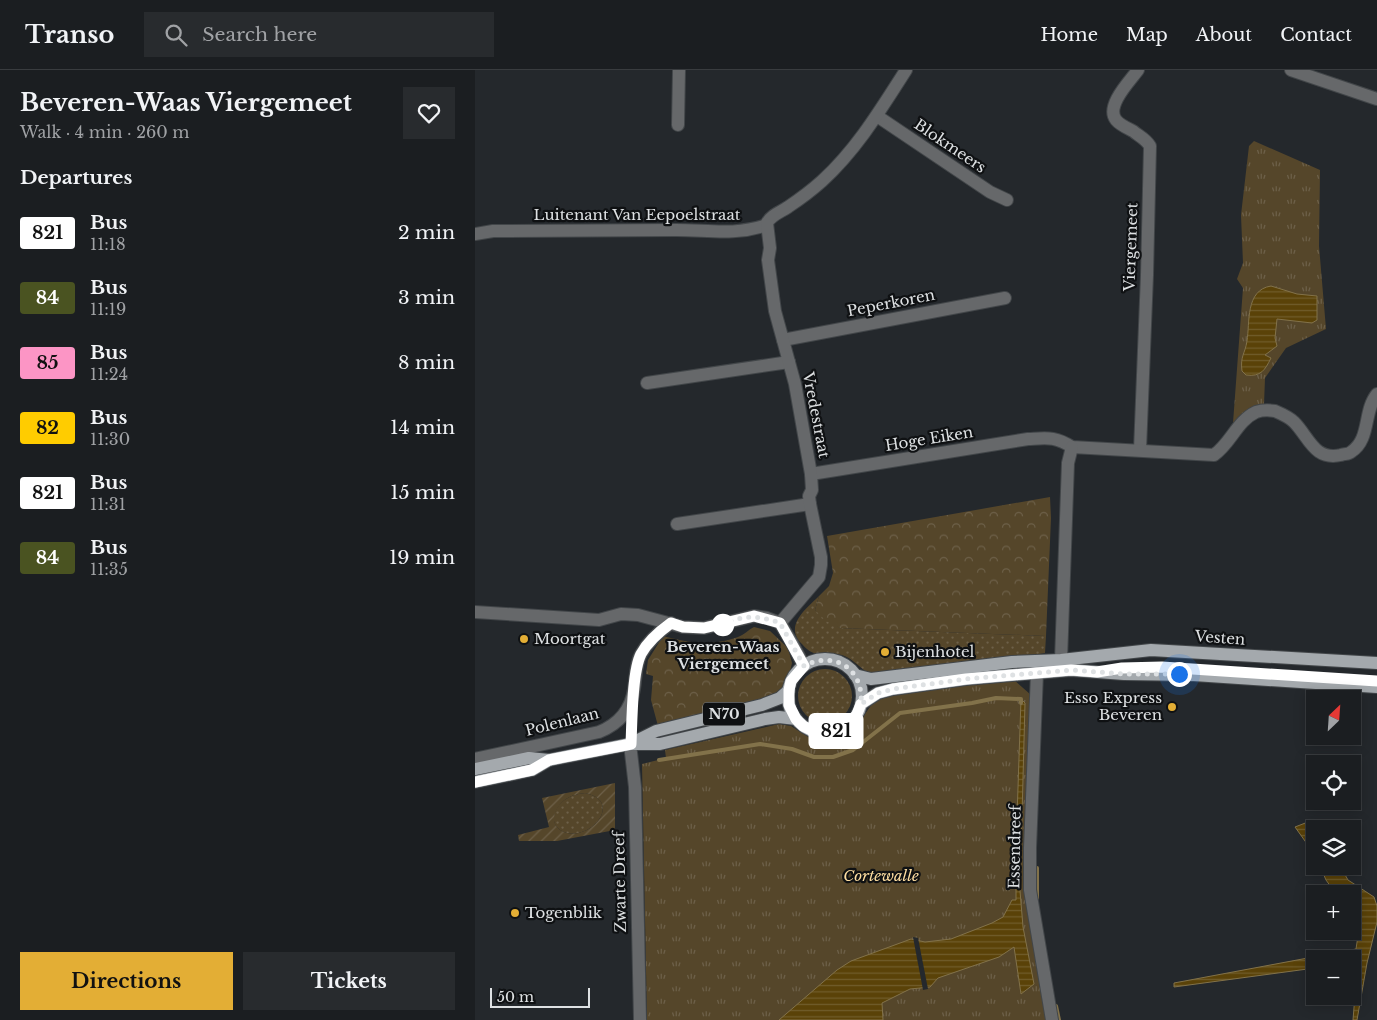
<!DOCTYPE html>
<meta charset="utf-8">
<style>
:root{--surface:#1b1e21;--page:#282b2e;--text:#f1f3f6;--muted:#a0a2a5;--line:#393c3f;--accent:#e3ae35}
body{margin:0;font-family:"Libre Baskerville",serif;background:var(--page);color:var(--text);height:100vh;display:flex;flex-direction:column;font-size:19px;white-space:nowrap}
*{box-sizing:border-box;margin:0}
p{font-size:16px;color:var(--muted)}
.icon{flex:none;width:28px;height:28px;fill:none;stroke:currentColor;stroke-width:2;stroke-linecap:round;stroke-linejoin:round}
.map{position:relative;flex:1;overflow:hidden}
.panel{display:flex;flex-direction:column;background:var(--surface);width:475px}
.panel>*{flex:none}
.badge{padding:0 10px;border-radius:4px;font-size:18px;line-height:32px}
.needle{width:32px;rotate:25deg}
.controls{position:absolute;left:831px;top:620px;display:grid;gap:10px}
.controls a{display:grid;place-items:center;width:55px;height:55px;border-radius:0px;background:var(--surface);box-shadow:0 2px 12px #0003,0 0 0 1px var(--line);font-size:25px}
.scale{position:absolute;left:15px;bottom:12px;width:100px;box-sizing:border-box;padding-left:5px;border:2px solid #dee1e3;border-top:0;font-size:14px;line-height:18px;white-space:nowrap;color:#dee1e3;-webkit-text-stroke:4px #0f1113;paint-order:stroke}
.you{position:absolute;width:25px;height:25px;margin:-12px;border:4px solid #fff;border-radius:50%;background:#1a73e8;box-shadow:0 0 0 8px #1a73e833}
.map>.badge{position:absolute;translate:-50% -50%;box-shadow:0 0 0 2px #fff}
h2{padding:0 20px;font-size:19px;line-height:45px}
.round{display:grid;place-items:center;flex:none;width:52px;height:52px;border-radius:0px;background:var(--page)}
.head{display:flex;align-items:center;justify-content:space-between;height:85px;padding:0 20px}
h1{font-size:24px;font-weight:700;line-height:38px}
.primary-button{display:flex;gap:10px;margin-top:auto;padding:10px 20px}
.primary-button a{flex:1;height:58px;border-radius:0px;background:var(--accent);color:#111;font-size:20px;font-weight:700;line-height:58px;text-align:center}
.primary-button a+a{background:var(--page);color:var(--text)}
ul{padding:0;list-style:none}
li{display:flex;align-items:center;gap:15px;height:65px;padding:0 20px}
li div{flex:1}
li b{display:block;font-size:19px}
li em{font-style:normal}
li .badge{min-width:55px;font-weight:700;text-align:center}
header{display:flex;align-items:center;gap:30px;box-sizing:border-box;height:70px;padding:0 25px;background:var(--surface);border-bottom:1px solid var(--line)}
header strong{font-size:24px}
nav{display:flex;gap:28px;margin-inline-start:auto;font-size:18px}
.search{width:350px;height:45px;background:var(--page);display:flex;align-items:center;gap:12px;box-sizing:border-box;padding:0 18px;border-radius:0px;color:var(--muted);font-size:19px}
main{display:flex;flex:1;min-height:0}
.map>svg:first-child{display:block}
.grass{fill:url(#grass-dots)}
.forest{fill:url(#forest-crowns)}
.park{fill:url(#park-tufts)}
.garden{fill:url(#garden-furrows);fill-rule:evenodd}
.water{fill:url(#water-rules);stroke:#82724a}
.pier{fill:#24282c}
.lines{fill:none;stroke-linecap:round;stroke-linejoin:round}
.stream{stroke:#82724a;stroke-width:4}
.street-casing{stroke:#424649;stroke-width:14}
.primary-casing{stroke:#424649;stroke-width:14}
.street{stroke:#66686a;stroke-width:12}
.primary{stroke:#a4a9ad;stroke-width:12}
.line-casing{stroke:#fff;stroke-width:11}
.line{stroke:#fff;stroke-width:8}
.walk{stroke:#dee1e3;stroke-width:5;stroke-dasharray:0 9}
.stop-dot{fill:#fff;stroke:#fff;stroke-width:2.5}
.poi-dot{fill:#e3ae35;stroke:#0f1113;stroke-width:2}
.labels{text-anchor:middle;stroke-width:4.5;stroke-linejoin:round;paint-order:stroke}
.shield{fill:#0f1113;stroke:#a0a3a5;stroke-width:1}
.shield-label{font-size:14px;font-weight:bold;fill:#dee1e3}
.street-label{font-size:15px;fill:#dee1e3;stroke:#0f1113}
.poi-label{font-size:15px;fill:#dee1e3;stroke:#0f1113;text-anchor:start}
.stop-label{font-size:15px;font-weight:bold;fill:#dee1e3;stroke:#0f1113}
.park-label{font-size:15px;font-style:italic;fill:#fedea1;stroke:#0f1113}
</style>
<header>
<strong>Transo</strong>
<div class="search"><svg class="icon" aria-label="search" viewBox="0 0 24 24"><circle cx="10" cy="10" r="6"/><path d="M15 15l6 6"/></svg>Search here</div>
<nav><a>Home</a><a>Map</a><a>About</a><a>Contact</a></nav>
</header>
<main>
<section class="panel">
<div class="head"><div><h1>Beveren-Waas Viergemeet</h1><p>Walk · 4 min · 260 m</p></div><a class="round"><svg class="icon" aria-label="heart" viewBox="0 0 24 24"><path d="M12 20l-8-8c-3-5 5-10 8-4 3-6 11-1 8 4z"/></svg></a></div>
<h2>Departures</h2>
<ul>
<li><span class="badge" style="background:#fff;color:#111">821</span><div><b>Bus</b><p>11:18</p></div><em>2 min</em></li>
<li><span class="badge" style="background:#4a5321;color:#fff">84</span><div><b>Bus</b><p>11:19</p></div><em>3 min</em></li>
<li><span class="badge" style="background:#fc95c5;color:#111">85</span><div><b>Bus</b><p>11:24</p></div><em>8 min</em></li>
<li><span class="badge" style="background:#fc0;color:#111">82</span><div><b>Bus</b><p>11:30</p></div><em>14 min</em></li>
<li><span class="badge" style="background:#fff;color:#111">821</span><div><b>Bus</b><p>11:31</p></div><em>15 min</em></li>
<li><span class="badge" style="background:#4a5321;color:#fff">84</span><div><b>Bus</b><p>11:35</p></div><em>19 min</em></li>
</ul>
<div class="primary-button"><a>Directions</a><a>Tickets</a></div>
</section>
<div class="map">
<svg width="902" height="950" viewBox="0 0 902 950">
<defs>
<pattern id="grass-dots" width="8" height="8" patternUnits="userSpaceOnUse" patternTransform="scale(1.25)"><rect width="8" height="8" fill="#55462a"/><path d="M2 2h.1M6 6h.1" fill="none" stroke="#6d6049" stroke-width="1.8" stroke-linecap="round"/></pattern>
<pattern id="forest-crowns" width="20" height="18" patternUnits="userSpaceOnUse" patternTransform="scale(1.25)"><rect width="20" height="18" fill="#55462a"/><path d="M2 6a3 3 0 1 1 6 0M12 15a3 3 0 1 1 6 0" fill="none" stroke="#6d6049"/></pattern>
<pattern id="park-tufts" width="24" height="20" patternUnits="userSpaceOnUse" patternTransform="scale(1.25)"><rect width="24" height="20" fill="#55462a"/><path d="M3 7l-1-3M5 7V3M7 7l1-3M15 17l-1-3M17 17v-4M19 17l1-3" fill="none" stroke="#6d6049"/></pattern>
<pattern id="garden-furrows" width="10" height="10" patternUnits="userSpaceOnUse" patternTransform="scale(1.25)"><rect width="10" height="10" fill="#55462a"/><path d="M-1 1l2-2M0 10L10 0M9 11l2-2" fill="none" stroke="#6d6049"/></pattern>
<pattern id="water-rules" width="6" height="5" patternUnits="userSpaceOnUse" patternTransform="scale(1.25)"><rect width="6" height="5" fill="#5a4208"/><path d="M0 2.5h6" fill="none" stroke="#715d2c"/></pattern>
</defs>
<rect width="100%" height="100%" fill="#24282c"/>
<!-- grass -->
<g class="grass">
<path d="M 344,526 L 340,540 L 365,558 L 571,566 L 570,583 L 548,587 L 393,603 C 384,597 377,588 367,585 C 359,583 351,585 343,584 C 336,583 331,579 327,574 C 308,556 332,538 344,526 Z"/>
<circle cx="350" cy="626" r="27"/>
<path d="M 110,723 C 149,731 116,772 89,762 C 72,755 79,736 91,729 C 97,725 103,724 110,723 Z"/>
</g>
<!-- forest -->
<g class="forest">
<path d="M 575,427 L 576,448 L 571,566 L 365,558 L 351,551 L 340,540 L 344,526 L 354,516 L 358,503 L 352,466 Z"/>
<path d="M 279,557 L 295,561 L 313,578 L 317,593 L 313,610 L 303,625 L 183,656 L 176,630 L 178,606 L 171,604 L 173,590 L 188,566 C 215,573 235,577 263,567 C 269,565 273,560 279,557 Z"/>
</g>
<!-- park -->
<g class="park">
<path d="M 779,71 L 845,100 L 844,176 L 851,259 L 811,278 L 790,308 L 789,334 L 758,353 L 768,218 L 762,209 L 768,193 L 766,145 L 774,76 Z"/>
<path d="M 538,609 L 556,625 L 551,777 L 572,950 L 172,950 L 167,694 L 191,688 L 190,680 L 304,654 L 316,656 L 335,668 L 347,670 L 360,669 L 371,665 L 381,657 L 399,631 L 418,623 Z"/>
</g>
<!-- garden -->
<path class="garden" d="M 140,713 L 140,760 L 82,771 L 44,771 L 43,765 L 74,757 L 67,728 ZM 110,723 C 149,731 116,772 89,762 C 72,755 80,736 91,729 C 97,725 103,724 110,723 Z"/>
<!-- water -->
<g class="water">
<path d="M 796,216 L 822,224 L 842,226 L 842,250 L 837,253 L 802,249 L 800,268 L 802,276 L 790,285 L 796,288 C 790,300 786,307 771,305 L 767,301 C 765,286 770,284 772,271 C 775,253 770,220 796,216 Z"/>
<path d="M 546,629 L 550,633 L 545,821 L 548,857 L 559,914 L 546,924 L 539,877 L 524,887 L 463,908 L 455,917 L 435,919 L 407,933 L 408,950 L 304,950 L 362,900 L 376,891 L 436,869 L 450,872 L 476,869 L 517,853 L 528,847 L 537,830 L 541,830 L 541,777 Z"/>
<path d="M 838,750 L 843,759 L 840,759 L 840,785 L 820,757 Z"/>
<path d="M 845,796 L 865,796 L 873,810 L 899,827 L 902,836 L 902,852 L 892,893 L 882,950 L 878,950 L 883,888 L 840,889 L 840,898 L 699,917 L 699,913 L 881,879 L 886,846 L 878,839 L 878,824 L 861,824 L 851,810 Z"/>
</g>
<!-- pier -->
<path class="pier" d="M 438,867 L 443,868 L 453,919 L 448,920 Z"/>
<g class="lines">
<!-- stream -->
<g class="stream">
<path d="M 184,690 L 285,674 L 317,679 L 339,687 L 358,687 L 378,680 L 425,643 L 497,633 L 521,628 L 546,629 L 546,633"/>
<path d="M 562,798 L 562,828"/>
<path d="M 581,936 L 584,950"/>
</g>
<defs>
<g id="street">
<path d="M 663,0 C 655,11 630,36 641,50 C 645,55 652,58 658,61 C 664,66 671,69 675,76 L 672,205 L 665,380"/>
<path d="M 816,0 L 902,29"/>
<path d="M 402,46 L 515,122 L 532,130"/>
<path d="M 203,55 L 204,0"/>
<path d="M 0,164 L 18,161 L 201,160 C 234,160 258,166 292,155"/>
<path d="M 308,270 L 530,228"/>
<path d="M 172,313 L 314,292"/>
<path d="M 336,404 L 553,369 C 572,368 580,366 597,377 L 739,385 C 756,373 762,351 781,342 C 787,340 794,340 800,341 C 807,344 814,347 819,352 C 834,367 839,391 866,385 C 869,384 874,384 876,382 C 896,369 888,341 902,324"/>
<path d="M 202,454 L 335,434"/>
<path d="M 0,542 L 124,550 L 146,544 L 163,545 L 208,557 L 229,558 L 279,546 L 292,548 L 305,553 L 317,573 L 329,596"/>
<path d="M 305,553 L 344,507 L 346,495 L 346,487 L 335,434 L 334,426 L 337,420 L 336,404 L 320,314 L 300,241 L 293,190 L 295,178 L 292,153 C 296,145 306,142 313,137 C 325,129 337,120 347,111 C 382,79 406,39 431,0"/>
<path d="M 586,590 L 593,393 L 597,377"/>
<path d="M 562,603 L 555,778 L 555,820 L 577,950"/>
<path d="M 155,674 L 160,717 L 165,950"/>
<path d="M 0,689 L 124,662 C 144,654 156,640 159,619 C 161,607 160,595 166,584 C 173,571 185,561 196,553"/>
</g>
<g id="primary">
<circle cx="350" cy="626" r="37"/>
<path d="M 380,605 L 396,609 L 537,592 L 586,590 L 676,580 L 902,593"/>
<path d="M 386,634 L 403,623 L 418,619 L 491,609 L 596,600 L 649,604 L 719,605 L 902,617"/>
<path d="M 158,674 L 185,674 L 290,649 L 304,647 L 321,649"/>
<path d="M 0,699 L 54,688 L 74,690 L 155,674 L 181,661 L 287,635 L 305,628 L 314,620"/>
<path d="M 0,712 L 57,700 L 74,690"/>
</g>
</defs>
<!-- street casing -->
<use href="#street" class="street-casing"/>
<!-- primary casing -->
<use href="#primary" class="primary-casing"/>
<!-- street -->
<use href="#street" class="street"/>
<!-- primary -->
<use href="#primary" class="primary"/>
</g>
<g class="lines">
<defs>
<path id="line" d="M 0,712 L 57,700 L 74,690 L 156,674 C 157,652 157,602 166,584 C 173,571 185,561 196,553 L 208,557 L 229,558 L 279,546 L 305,553 L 329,596 L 316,611 L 314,620 L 314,635 L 321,649 L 328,656 L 338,661 L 348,663 L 358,662 L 368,658 L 376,652 L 382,644 L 386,634 L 403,623 L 418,619 L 491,609 L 596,600 L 622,602 L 647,598 L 687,597 L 902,611"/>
</defs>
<!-- line casing -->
<use href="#line" class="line-casing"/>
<!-- line -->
<use href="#line" class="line"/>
<!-- walk -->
<path class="walk" d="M 248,555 C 267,545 283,545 305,553 L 329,596 C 360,580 389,599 386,634 L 403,623 L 418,619 L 491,609 L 596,600 L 649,604 L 704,604"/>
</g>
<!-- markers -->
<circle class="stop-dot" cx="248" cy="555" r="10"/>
<g class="poi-dot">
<circle cx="49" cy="569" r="5"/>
<circle cx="410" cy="582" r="5"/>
<circle cx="697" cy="637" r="5"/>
<circle cx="40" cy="843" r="5"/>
</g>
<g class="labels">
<!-- shield labels -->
<rect class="shield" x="228" y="632.5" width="42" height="23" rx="4"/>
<g class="shield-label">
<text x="249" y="649">N70</text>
</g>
<!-- street labels -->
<g class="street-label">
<text transform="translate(475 76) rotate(34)" y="5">Blokmeers</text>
<text x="162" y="150">Luitenant Van Eepoelstraat</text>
<text transform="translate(656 177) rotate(-88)" y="5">Viergemeet</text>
<text transform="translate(416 233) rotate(-11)" y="5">Peperkoren</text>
<text transform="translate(341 345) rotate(79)" y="5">Vredestraat</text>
<text transform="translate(454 369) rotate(-9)" y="5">Hoge Eiken</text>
<text transform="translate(745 568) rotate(4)" y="5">Vesten</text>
<text transform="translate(87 652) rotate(-14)" y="5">Polenlaan</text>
<text transform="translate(540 777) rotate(-89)" y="5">Essendreef</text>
<text transform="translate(145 812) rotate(-91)" y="5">Zwarte Dreef</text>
</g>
<!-- poi labels -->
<g class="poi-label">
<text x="59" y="574">Moortgat</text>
<text x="420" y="587">Bijenhotel</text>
<text x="687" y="633" text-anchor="end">Esso Express<tspan x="687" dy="17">Beveren</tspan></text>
<text x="50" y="848">Togenblik</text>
</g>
<!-- stop labels -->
<g class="stop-label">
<text x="248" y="582">Beveren-Waas<tspan x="248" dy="17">Viergemeet</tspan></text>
</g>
<!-- park labels -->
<g class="park-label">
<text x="406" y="811">Cortewalle</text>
</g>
</g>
</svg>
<div class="controls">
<a><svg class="needle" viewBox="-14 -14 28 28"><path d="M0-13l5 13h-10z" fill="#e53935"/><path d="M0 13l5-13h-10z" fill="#a0a2a5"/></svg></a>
<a><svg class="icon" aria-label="locate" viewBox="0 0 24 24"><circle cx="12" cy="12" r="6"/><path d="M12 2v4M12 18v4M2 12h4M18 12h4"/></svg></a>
<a><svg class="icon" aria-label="layers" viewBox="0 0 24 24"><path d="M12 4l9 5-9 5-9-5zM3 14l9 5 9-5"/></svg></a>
<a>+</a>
<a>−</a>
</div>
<div class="scale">50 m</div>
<div class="you" style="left:704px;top:604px"></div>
<b class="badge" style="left:361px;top:661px;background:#fff;color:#111">821</b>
</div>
</main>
